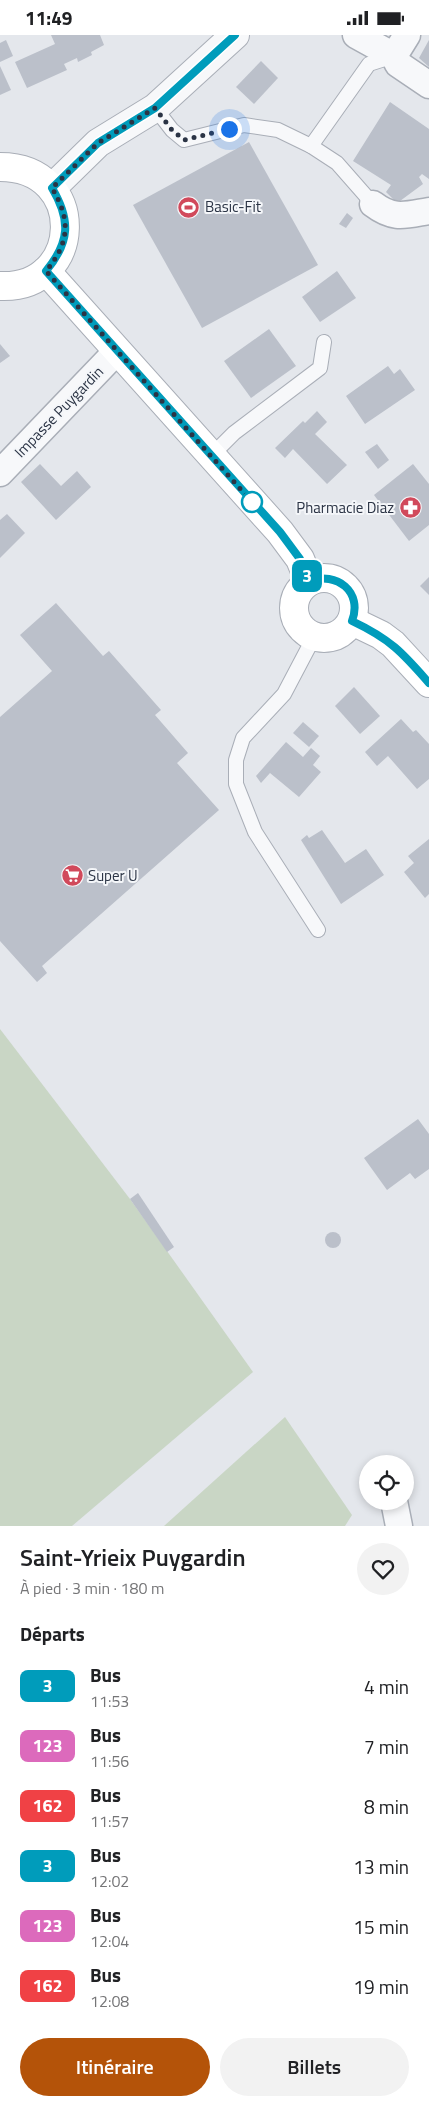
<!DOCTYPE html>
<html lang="fr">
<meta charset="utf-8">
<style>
:root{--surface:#fff;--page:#f2f2f2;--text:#202124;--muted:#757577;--accent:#b45309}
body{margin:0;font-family:"Titillium Web",sans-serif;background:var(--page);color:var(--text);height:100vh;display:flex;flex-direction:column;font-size:19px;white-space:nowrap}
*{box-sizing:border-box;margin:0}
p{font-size:16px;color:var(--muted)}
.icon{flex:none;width:28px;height:28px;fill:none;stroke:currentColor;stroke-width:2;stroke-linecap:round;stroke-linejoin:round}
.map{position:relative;height:1491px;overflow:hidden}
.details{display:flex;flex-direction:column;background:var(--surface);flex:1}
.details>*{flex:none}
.badge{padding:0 10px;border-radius:8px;font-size:18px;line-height:32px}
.controls{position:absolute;left:359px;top:1420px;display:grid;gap:10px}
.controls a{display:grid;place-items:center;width:55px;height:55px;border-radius:50%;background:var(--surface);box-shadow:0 2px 8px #0003;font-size:25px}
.you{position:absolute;width:25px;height:25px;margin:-12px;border:4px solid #fff;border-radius:50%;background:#1a73e8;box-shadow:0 0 0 8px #1a73e833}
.map>.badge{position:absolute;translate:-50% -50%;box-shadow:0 0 0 2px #fff}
h2{padding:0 20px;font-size:19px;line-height:45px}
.round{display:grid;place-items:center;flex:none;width:52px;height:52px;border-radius:26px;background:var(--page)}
.headline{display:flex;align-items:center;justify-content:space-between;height:85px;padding:0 20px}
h1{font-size:24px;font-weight:600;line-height:38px}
.primary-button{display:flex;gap:10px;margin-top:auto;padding:10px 20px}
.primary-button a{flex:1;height:58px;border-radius:30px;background:var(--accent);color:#fff;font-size:20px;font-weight:600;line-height:58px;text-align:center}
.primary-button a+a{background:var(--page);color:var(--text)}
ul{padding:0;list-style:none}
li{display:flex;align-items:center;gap:15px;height:60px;padding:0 20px}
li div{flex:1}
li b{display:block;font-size:19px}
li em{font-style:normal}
li .badge{min-width:55px;font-weight:700;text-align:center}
.status{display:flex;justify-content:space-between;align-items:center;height:35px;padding:0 25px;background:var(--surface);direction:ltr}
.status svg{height:14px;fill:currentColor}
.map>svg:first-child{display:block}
.green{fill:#c9d6c5}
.building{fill:#bbc0ca}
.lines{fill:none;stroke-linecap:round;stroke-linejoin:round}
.service-casing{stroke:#a9aeb7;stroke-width:16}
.minor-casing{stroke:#a9aeb7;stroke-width:29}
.tertiary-casing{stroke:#a9aeb7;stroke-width:30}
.secondary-casing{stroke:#a9aeb7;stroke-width:30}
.service{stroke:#f7f8fa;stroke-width:14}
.minor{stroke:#f7f8fa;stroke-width:26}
.tertiary{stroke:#f7f8fa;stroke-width:28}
.secondary{stroke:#fff;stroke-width:28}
.line-casing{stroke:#fff;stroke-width:11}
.line{stroke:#009cbb;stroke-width:8}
.walk{stroke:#2b3445;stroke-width:5;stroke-dasharray:0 9}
.stop-dot{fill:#fff;stroke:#009cbb;stroke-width:2.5}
.labels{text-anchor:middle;stroke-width:4;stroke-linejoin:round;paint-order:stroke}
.poi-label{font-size:15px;fill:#2b3445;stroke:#f4f6f9;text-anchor:start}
.street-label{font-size:15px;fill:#2b3445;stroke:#f4f6f9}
</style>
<div class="status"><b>11:49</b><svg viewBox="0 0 49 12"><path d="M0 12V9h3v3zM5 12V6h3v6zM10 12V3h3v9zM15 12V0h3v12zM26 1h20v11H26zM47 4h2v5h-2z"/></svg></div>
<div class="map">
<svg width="429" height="1491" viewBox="0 0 429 1491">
<rect width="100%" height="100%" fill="#e4e7ec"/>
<!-- green -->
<g class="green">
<path d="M 0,994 L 130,1164 L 253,1337 L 72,1491 L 0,1491 Z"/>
<path d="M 285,1382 L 352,1480 L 345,1491 L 164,1491 Z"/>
</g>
<!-- building -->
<g class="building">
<path d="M 51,0 L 100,0 L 104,10 L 91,17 L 92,20 L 78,27 L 77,23 L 64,29 L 67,35 L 27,53 L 15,27 L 55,9 Z"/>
<path d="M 6,5 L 13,21 L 0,27 L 0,8 Z"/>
<path d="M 429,5 L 429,32 L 419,23 Z"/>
<path d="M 261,26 L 278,43 L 254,69 L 236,52 Z"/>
<path d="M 0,31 L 11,55 L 0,60 Z"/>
<path d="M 390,67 L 429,94 L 429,144 L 422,139 L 419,142 L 423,149 L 400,166 L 394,165 L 386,157 L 391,150 L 353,126 Z"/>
<path d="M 249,107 L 318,230 L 202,293 L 133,170 Z"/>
<path d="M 347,178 L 353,183 L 346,193 L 339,189 Z"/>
<path d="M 337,236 L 356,263 L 320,287 L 302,262 Z"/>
<path d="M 269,294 L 296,331 L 251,363 L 224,326 Z"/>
<path d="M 0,309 L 10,321 L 0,328 Z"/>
<path d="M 388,331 L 394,339 L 400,334 L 415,355 L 365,389 L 346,361 Z"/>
<path d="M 317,376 L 327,387 L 315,399 L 347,430 L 327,449 L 293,414 L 285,423 L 275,413 L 303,386 L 305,388 Z"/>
<path d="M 377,409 L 389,425 L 378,434 L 365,417 Z"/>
<path d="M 40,429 L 61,451 L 77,436 L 91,452 L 56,485 L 21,447 Z"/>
<path d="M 413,429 L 429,449 L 429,490 L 409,506 L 374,460 Z"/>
<path d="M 7,479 L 25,498 L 0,523 L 0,485 Z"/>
<path d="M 429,542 L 429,560 L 420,551 Z"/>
<path d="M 56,568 L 103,621 L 109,616 L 161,675 L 155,680 L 188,718 L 177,728 L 219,775 L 42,931 L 47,938 L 37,947 L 0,906 L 0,682 L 52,636 L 20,600 Z"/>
<path d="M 354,652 L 380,681 L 360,699 L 335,671 Z"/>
<path d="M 401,684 L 413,697 L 416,695 L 429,709 L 429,744 L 417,754 L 388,721 L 377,731 L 365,717 Z"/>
<path d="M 303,687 L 319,701 L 309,712 L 293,698 Z"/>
<path d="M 286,707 L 303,722 L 311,713 L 320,721 L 313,730 L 321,737 L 299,762 L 270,738 L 261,748 L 256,741 Z"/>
<path d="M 322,795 L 345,828 L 366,814 L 384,840 L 341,869 L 301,805 L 307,800 L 309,803 Z"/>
<path d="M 429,804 L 429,859 L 425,863 L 404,837 L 414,828 L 408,821 Z"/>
<path d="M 418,1084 L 429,1099 L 429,1134 L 415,1144 L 410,1138 L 387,1155 L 364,1123 Z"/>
<path d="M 138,1158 L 174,1212 L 167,1217 L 130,1164 Z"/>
<circle cx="333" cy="1205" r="8"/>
</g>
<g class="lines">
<defs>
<g id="service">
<path d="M 155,73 L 172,95 L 184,105 L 244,90 L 278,95 L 311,111 L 337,128 L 373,169"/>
<path d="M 311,111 L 369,29 L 394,21"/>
<path d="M 211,421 L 234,398 L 320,333 L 324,307"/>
<path d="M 314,602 L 284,659 L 243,703 L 236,725 L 236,749 L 255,797 L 318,895"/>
</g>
<g id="minor">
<path d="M 356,0 L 394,21 L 398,29 L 429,50"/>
<path d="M 394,21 L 407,0"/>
<path d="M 373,169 C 394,185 405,180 429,176"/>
<path d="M 0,438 L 117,316"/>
<path d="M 394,1466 L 399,1491"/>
</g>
<path id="tertiary" d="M 52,153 L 98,108 L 155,73 L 235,0"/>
<g id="secondary">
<path d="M 0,132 C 89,132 84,255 0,251"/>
<path d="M 46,236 L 280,497 L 300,524 L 309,546"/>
<circle cx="324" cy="573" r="30"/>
<path d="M 352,586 L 381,600 L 393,609 L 429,648"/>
</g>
</defs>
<!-- service casing -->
<use href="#service" class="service-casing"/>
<!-- minor casing -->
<use href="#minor" class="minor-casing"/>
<!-- tertiary casing -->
<use href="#tertiary" class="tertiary-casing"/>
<!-- secondary casing -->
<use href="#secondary" class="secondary-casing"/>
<!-- service -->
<use href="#service" class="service"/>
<!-- minor -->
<use href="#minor" class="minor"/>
<!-- tertiary -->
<use href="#tertiary" class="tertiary"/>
<!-- secondary -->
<use href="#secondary" class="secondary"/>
</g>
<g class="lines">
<defs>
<path id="line" d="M 235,0 L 155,73 L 98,108 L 52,153 C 71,185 70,207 46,236 L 280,497 L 300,524 L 309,546 C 337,536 363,557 352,586 C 390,604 402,617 429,648"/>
</defs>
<!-- line casing -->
<use href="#line" class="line-casing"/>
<!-- line -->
<use href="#line" class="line"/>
<!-- walk -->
<path class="walk" d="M 229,94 L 184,105 L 172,95 L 155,73 L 98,108 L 52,153 C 71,185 70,207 46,236 L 252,467"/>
</g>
<!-- icons -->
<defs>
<symbol id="stadium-disc" viewBox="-11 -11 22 22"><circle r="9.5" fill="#d1495b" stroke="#f4f6f9"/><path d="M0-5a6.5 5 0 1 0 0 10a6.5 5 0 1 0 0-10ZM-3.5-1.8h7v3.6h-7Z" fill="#fff"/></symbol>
<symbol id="pharmacy-disc" viewBox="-11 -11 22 22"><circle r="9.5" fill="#d1495b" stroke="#f4f6f9"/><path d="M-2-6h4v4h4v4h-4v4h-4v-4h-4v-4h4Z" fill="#fff"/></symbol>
<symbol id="supermarket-disc" viewBox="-11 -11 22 22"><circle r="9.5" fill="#d1495b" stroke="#f4f6f9"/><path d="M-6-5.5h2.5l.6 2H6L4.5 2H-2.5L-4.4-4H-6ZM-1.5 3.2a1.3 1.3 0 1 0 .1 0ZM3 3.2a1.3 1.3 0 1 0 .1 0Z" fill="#fff"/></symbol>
</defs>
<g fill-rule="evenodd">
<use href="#stadium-disc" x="176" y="160" width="25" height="25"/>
<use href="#pharmacy-disc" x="398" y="460" width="25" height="25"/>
<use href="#supermarket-disc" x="60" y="828" width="25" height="25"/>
</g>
<!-- markers -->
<circle class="stop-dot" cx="252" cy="467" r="10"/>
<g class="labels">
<!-- poi labels -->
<g class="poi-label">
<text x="205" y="177">Basic-Fit</text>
<text x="394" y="478" text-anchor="end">Pharmacie Diaz</text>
<text x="88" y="846">Super U</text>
</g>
<!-- street labels -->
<g class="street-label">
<text transform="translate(59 377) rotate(-46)" y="5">Impasse Puygardin</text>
</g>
</g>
</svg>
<div class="controls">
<a><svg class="icon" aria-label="locate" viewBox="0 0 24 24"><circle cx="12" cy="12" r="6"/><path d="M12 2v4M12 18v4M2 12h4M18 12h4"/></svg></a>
</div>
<div class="you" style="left:229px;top:94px"></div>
<b class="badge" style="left:307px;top:541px;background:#009cbb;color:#fff">3</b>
</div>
<section class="details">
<div class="headline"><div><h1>Saint-Yrieix Puygardin</h1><p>À pied · 3 min · 180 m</p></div><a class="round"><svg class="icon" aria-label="heart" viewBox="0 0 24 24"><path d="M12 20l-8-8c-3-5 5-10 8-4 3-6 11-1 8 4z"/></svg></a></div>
<h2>Départs</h2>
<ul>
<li><span class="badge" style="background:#009cbb;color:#fff">3</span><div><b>Bus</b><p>11:53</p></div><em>4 min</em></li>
<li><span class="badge" style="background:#dc6abc;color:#fff">123</span><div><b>Bus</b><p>11:56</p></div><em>7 min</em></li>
<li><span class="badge" style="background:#f04145;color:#fff">162</span><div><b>Bus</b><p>11:57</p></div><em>8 min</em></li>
<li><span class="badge" style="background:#009cbb;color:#fff">3</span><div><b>Bus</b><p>12:02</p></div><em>13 min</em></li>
<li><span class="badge" style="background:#dc6abc;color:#fff">123</span><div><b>Bus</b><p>12:04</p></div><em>15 min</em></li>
<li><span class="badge" style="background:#f04145;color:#fff">162</span><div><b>Bus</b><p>12:08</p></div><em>19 min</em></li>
</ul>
<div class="primary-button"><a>Itinéraire</a><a>Billets</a></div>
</section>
